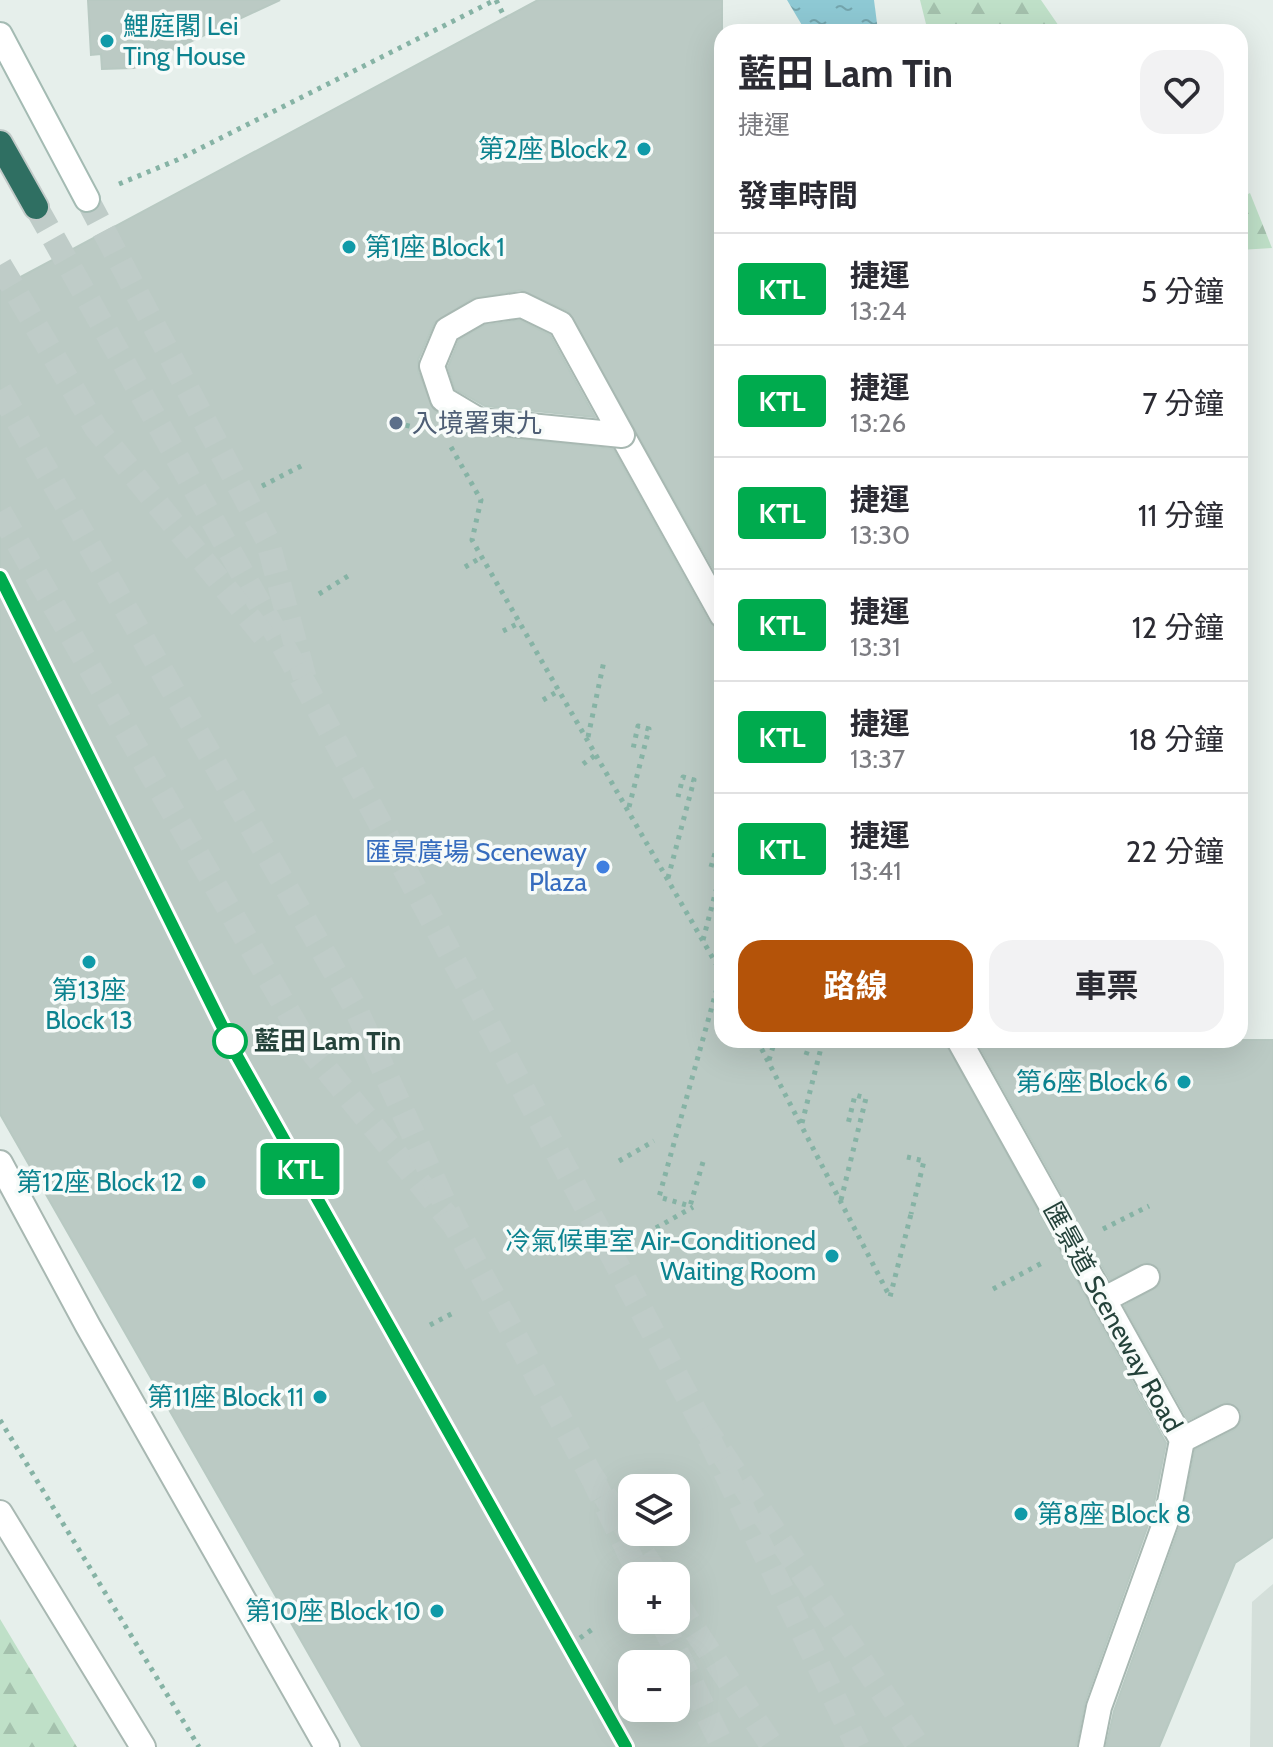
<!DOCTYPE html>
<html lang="zh-TW">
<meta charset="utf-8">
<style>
:root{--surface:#fff;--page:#f2f2f3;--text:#2b2b33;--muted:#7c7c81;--line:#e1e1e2;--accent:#b45309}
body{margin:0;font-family:Cabin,"Noto Sans TC",sans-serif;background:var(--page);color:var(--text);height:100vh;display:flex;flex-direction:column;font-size:30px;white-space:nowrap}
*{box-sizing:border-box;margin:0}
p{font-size:26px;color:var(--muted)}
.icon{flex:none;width:44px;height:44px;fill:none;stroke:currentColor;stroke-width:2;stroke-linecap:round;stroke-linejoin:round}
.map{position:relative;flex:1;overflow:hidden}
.side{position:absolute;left:714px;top:24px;width:534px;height:1024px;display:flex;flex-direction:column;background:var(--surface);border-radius:24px;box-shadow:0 8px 32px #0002}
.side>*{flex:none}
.badge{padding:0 16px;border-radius:6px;font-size:28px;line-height:52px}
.controls{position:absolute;left:618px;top:1474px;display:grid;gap:16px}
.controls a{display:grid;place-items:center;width:72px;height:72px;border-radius:16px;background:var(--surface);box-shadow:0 8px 32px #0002;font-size:40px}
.map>.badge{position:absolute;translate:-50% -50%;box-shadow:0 0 0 4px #fff}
h2{padding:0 24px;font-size:30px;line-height:72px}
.round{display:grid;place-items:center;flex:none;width:84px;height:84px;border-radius:24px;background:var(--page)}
.overview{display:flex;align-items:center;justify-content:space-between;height:136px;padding:0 24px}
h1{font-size:38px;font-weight:700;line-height:60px}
.primary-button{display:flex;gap:16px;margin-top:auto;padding:16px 24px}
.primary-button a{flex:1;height:92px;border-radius:24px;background:var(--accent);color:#fff;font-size:32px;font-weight:700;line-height:92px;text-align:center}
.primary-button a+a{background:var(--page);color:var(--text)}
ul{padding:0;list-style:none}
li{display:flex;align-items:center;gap:24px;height:112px;padding:0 24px;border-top:2px solid var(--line)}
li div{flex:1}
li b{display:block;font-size:30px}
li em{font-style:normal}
li .badge{min-width:88px;font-weight:700;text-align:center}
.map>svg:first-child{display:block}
.built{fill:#d4dfda}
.forest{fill:url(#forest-firs)}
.water{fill:url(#water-ripples)}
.building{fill:#bbcac4;stroke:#b8c9c2;stroke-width:2;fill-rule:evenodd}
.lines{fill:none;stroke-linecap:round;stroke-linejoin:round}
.secondary-tunnel{stroke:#bfccc8;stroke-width:24;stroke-dasharray:24 12;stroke-linecap:butt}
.primary-tunnel{stroke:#bfccc8;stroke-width:24;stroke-dasharray:24 12;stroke-linecap:butt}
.highway-tunnel{stroke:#bfccc8;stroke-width:24;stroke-dasharray:24 12;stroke-linecap:butt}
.street-casing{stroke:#a8b8b2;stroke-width:28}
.secondary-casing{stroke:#a4bbb3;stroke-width:28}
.highway-casing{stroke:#c2cac8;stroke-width:28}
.path{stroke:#86b3a5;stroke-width:5;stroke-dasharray:4 6;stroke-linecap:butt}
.street{stroke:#fff;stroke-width:24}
.secondary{stroke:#fff;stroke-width:24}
.highway{stroke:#2f6f62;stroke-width:24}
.street-bridge-casing{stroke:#a8b8b2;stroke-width:28;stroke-linecap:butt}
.path-bridge{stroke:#86b3a5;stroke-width:5;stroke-dasharray:4 6;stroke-linecap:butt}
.street-bridge{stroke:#fff;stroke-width:24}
.line-casing{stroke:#fff;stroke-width:18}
.line{stroke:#00ab4e;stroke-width:12}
.culture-dot{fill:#0f9aa8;stroke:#f7fbf9;stroke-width:3}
.service-dot{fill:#5c6f8a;stroke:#f7fbf9;stroke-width:3}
.shop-dot{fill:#3f7fe0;stroke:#f7fbf9;stroke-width:3}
.stop-dot{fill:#fff;stroke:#00ab4e;stroke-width:4}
.labels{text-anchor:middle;stroke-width:7;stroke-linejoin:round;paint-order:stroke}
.culture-label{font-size:26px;fill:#0d838f;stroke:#f7fbf9;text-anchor:end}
.service-label{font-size:26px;fill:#4e5e75;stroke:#f7fbf9;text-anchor:start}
.shop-label{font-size:26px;fill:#366cbe;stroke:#f7fbf9;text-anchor:end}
.stop-label{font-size:26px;font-weight:bold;fill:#24423a;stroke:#f7fbf9;text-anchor:start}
.street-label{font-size:26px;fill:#24423a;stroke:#f7fbf9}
</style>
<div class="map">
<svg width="1273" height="1747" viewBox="0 0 1273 1747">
<defs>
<pattern id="forest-firs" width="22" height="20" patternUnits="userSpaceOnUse" patternTransform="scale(2)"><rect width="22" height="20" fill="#bfe0c8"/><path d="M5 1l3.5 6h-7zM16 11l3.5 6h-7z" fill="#a4c1ad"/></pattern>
<pattern id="water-ripples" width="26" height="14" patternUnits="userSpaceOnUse" patternTransform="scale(2)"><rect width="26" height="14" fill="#8ec9d4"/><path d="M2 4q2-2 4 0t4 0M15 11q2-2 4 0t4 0" fill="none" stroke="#74a5ad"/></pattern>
</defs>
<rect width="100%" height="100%" fill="#e6efeb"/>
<!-- built -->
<path class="built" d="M 1273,1584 L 1273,1747 L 1250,1747 L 1252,1602 Z"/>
<!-- forest -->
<g class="forest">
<path d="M 920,0 L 1041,0 L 1063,32 L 928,32 Z"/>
<path d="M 1250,193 L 1272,248 L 1240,250 L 1240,198 Z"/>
<path d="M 0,1619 L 77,1747 L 0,1747 Z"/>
</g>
<!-- water -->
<path class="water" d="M 787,0 L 874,0 L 878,31 L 806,32 Z"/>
<!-- building -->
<g class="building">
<path d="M 88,0 L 280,0 L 134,68 L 102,69 L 101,54 L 91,55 Z"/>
<path d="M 538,0 L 722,0 L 722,584 L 568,311 L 521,290 L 473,298 L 434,323 L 418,360 L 418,371 L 435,411 L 473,434 L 613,449 L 709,622 L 722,630 L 722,1040 L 944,1040 L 1166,1443 L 1152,1514 L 1085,1702 L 1076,1747 L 362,1747 L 0,1114 L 0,288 ZM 632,1488 L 676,1488 L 676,1532 L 632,1532 ZM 632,1576 L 676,1576 L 676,1620 L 632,1620 ZM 632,1664 L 676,1664 L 676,1708 L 632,1708 Z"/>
<path d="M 520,320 L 550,335 L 595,417 L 485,406 L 455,389 L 448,367 L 459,340 L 485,325 Z"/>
<path d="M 976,1040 L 1273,1040 L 1273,1537 L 1235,1563 L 1159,1747 L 1106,1747 L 1114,1711 L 1181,1523 L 1195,1450 L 1234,1430 L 1242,1419 L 1241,1411 L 1227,1402 L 1188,1420 L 1124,1306 L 1159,1286 L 1160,1269 L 1147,1262 L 1110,1280 Z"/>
</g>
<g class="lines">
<!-- secondary-tunnel -->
<g class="secondary-tunnel">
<path d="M 87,199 L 267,539 L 308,690"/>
<path d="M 701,1422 L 919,1747"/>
<path d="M 591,1475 L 640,1576"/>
<path d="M 661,1620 L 723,1747"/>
</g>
<!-- primary-tunnel -->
<path class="primary-tunnel" d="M 0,512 L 309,1048 L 455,1226"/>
<!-- highway-tunnel -->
<g class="highway-tunnel">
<path d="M 36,207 L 308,690 L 498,1042 L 701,1422 L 858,1747"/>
<path d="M 0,265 L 96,428 L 264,636"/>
<path d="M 0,390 L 355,1007 L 455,1226 L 591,1475 L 658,1576"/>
<path d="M 676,1602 L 773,1747"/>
</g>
<defs>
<g id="street">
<path d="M 622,435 L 722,615"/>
<path d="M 959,1040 L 1182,1440 L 1167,1518 L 1099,1707 L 1091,1747"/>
<path d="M 0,1163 L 88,1326 L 327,1747"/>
<path d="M 1103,1300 L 1147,1277"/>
<path d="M 1182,1440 L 1227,1417"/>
<path d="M 0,1513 L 143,1747"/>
</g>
<path id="secondary" d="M 0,35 L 87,199"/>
<path id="highway" d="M 0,143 L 36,207"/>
</defs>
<!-- street casing -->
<use href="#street" class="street-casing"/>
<!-- secondary casing -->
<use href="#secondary" class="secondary-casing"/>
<!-- highway casing -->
<use href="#highway" class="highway-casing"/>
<!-- path -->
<g class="path">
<path d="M 496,0 L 505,18"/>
<path d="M 119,184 L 177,160 L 495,0"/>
<path d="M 262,486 L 305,464"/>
<path d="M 465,567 L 482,557"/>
<path d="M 319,594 L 353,573"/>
<path d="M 503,631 L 521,622"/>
<path d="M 543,700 L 560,690"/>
<path d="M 588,737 L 604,661"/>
<path d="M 583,764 L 597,754"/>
<path d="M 629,807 L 649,729 L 638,726 L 633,749"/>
<path d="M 711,867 L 718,843 L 722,844"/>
<path d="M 668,878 L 694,780 L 683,777 L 678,797"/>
<path d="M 703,940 L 722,868"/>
<path d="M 721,973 L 722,971"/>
<path d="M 806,1055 L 811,1040"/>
<path d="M 769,1060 L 775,1040"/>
<path d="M 802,1123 L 823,1040"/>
<path d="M 907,1157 L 924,1161 L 911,1214"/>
<path d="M 619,1161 L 654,1141"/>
<path d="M 841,1200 L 866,1098 L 855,1095 L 848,1124"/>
<path d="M 656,1228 L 693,1207"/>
<path d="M 1103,1229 L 1149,1206"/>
<path d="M 993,1289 L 1042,1263"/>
<path d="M 430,1325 L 455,1312"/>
<path d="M 0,1420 L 199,1747"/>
<path d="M 580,1638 L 594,1628"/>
</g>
<!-- street -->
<use href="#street" class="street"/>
<!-- secondary -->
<use href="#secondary" class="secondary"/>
<!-- highway -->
<use href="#highway" class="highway"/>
<defs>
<path id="street-bridge" d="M 522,305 L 561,324 L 622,435 L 480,421 L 443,399 L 432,366 L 447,330 L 480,311 Z"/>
</defs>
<!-- street-bridge casing -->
<use href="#street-bridge" class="street-bridge-casing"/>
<!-- path-bridge -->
<g class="path-bridge">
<path d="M 396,423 L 422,429"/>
<path d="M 451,447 L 481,500 L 472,540 L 722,974"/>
<path d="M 757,1040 L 890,1297 L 911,1214"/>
<path d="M 703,1162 L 690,1206 L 659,1197 L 721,974"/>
</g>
<!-- street-bridge -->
<use href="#street-bridge" class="street-bridge"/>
</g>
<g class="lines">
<defs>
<path id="line" d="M 0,577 L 237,1056 L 626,1747"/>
</defs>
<!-- line casing -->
<use href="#line" class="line-casing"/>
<!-- line -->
<use href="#line" class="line"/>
</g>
<!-- markers -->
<g class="culture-dot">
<circle cx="107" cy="41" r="8"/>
<circle cx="644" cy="149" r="8"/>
<circle cx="349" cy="247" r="8"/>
<circle cx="89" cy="962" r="8"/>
<circle cx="1184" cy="1082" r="8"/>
<circle cx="199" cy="1182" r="8"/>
<circle cx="832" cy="1256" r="8"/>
<circle cx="320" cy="1397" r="8"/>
<circle cx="1021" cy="1514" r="8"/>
<circle cx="437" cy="1611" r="8"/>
</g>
<circle class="service-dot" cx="396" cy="423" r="8"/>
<circle class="shop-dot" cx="603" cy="867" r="8"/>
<circle class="stop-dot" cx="230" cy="1041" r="16"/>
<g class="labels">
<!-- culture labels -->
<g class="culture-label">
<text x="123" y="35" text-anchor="start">鯉庭閣 Lei<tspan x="123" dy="30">Ting House</tspan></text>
<text x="628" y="158">第2座 Block 2</text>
<text x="365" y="256" text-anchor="start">第1座 Block 1</text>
<text x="89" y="999" text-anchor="middle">第13座<tspan x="89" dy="30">Block 13</tspan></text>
<text x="1168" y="1091">第6座 Block 6</text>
<text x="183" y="1191">第12座 Block 12</text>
<text x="816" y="1250">冷氣候車室 Air-Conditioned<tspan x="816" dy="30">Waiting Room</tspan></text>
<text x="304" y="1406">第11座 Block 11</text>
<text x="1037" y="1523" text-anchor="start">第8座 Block 8</text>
<text x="421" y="1620">第10座 Block 10</text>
</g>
<!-- service labels -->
<g class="service-label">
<text x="412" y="432">入境署東九</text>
</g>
<!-- shop labels -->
<g class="shop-label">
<text x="587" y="861">匯景廣場 Sceneway<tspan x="587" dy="30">Plaza</tspan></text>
</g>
<!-- stop labels -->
<g class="stop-label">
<text x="254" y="1050">藍田 Lam Tin</text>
</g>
<!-- street labels -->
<g class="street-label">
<text transform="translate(1113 1317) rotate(61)" y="9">匯景道 Sceneway Road</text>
</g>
</g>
</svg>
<div class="controls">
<a><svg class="icon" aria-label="layers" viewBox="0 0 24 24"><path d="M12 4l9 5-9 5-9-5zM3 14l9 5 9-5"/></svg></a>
<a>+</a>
<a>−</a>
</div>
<b class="badge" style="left:300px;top:1169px;background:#00ab4e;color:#fff">KTL</b>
<section class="side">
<div class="overview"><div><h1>藍田 Lam Tin</h1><p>捷運</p></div><a class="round"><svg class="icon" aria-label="heart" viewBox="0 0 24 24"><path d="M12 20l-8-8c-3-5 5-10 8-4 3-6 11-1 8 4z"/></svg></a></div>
<h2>發車時間</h2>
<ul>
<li><span class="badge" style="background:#00ab4e;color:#fff">KTL</span><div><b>捷運</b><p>13:24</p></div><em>5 分鐘</em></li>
<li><span class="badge" style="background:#00ab4e;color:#fff">KTL</span><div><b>捷運</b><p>13:26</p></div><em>7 分鐘</em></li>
<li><span class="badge" style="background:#00ab4e;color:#fff">KTL</span><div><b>捷運</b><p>13:30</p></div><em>11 分鐘</em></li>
<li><span class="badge" style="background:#00ab4e;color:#fff">KTL</span><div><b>捷運</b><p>13:31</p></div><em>12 分鐘</em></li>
<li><span class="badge" style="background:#00ab4e;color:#fff">KTL</span><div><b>捷運</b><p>13:37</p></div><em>18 分鐘</em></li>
<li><span class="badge" style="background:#00ab4e;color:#fff">KTL</span><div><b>捷運</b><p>13:41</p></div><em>22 分鐘</em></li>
</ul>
<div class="primary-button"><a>路線</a><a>車票</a></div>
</section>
</div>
